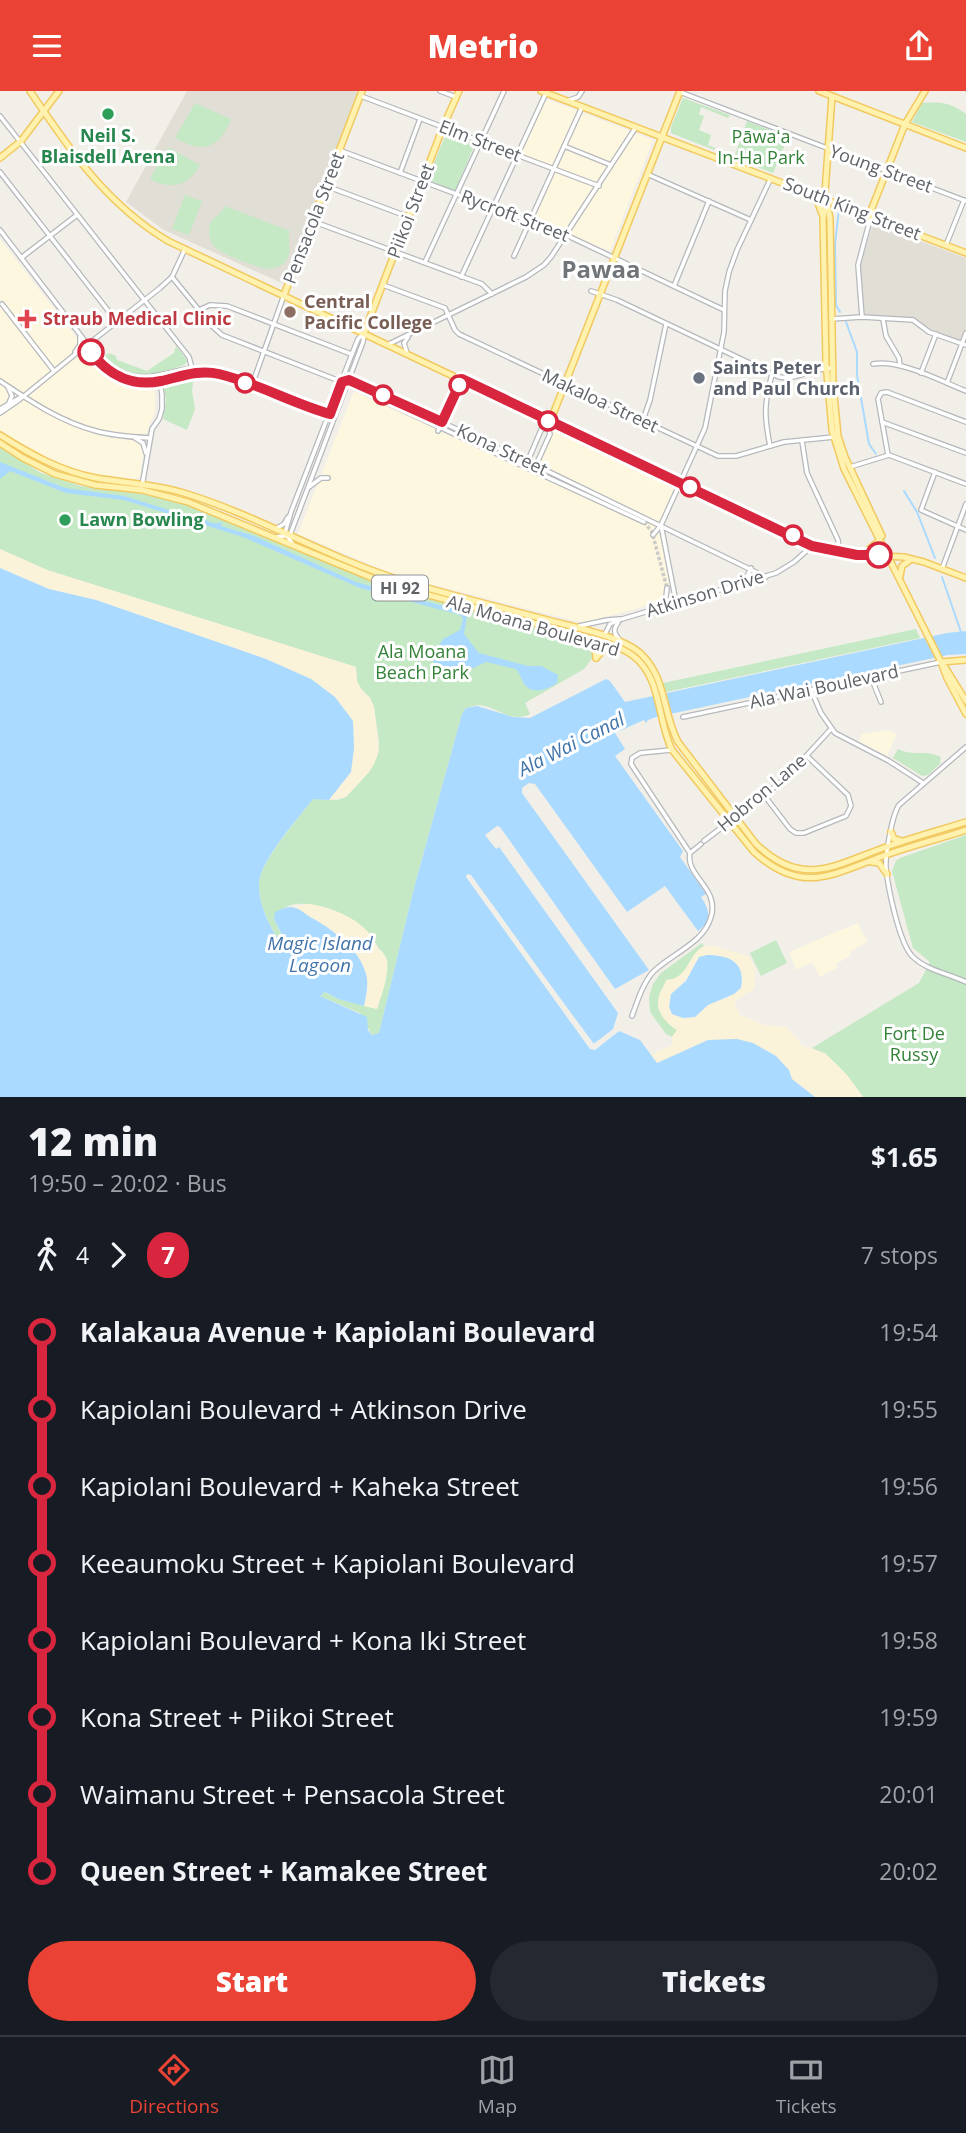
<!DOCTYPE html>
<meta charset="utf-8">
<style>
:root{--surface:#171b24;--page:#242831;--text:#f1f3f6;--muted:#9ea1a6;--line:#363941;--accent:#ea4335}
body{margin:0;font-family:"Open Sans",sans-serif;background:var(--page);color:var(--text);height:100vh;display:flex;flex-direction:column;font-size:26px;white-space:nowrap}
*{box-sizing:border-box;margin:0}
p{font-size:23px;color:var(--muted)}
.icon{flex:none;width:38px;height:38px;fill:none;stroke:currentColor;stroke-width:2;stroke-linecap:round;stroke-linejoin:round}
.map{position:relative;height:1006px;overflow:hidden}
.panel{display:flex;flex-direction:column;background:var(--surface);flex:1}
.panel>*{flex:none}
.badge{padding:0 14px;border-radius:23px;font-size:24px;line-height:46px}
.map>.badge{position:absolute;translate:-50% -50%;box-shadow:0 0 0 4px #fff}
.legs{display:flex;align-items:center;gap:10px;height:77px;padding:0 28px;font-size:23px}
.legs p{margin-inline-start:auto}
.overview{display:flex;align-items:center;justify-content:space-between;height:119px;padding:0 28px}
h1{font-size:38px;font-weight:800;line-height:52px}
.cta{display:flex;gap:14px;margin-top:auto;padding:14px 28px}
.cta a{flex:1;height:80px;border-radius:42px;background:var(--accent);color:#fff;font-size:28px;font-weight:800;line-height:80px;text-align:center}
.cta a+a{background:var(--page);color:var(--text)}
ul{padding:0 28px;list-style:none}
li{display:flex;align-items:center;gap:24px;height:77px;font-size:26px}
li i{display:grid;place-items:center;width:10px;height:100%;margin:0 9px;background:currentColor}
li i::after{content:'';width:18px;height:18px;margin:-9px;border:5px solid;border-radius:50%;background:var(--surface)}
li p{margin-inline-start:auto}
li:first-child i{background:linear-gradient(#0000 50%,currentColor 0)}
li:last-child i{background:linear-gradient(currentColor 50%,#0000 0)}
header{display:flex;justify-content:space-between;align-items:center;height:91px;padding:0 28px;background:var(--accent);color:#fff;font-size:32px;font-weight:800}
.menu{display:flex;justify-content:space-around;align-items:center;height:98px;border-top:2px solid var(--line);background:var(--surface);font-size:19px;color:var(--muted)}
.menu a{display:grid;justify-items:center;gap:4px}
.menu .on{color:var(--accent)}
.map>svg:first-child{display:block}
.commercial{fill:#fef7e0}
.education{fill:#e1ded6}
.green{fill:#c5e8c5}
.sand{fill:#fbf3d9;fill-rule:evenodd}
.water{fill:#aadaff}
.pier{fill:#f1efe8}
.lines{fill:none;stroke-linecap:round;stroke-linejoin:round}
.stream{stroke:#aadaff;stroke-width:2}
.minor-tunnel{stroke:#ccccc8;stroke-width:3.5;stroke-dasharray:3.5 2;stroke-linecap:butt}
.minor-casing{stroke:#b5b8bc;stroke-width:6}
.major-casing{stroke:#f2c960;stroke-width:8}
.minor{stroke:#fff;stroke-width:3.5}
.major{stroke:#fff2af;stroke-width:5}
.line-1-casing{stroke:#fff;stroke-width:16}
.line-1{stroke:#d7263d;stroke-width:10}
.leisure-dot{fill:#2e9e5b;stroke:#fff;stroke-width:2.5}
.education-dot{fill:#8d6e63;stroke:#fff;stroke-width:2.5}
.health-dot{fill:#e0444e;stroke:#fff;stroke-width:2.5}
.stop-1-dot{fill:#fff;stroke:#d7263d;stroke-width:3.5}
.worship-dot{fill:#6b7280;stroke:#fff;stroke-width:2.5}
.labels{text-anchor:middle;stroke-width:6;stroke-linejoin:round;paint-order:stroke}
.shield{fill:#fff;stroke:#8f9295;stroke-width:2}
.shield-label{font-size:16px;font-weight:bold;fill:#5f6368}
.leisure-label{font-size:18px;font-weight:bold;fill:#27864d;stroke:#fff}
.park-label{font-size:18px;fill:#348238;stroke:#fff}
.street-label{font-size:18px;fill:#5f6368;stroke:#fff}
.education-label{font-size:18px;font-weight:bold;fill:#785e54;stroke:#fff;text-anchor:start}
.health-label{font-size:18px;font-weight:bold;fill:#be3a42;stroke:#fff;text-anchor:start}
.worship-label{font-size:18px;font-weight:bold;fill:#5b616d;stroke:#fff;text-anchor:start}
.water-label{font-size:19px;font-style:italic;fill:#4174aa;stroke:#fff}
.district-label{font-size:24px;font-weight:bold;fill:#70757a;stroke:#fff}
</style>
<header><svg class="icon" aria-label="menu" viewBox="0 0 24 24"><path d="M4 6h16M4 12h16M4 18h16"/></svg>Metrio<svg class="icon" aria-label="share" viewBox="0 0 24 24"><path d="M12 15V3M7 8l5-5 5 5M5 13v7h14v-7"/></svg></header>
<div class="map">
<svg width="966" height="1006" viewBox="0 0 966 1006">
<rect width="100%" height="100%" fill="#f1efe8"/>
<!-- commercial -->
<g class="commercial">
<path d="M 546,8 L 653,49 L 610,160 L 532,128 L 556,77 L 518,63 Z"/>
<path d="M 0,148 L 97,273 L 107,282 L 134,292 L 155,295 L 155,321 L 146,343 L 140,385 L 134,389 L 91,384 L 64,376 L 32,361 L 0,340 Z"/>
<path d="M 354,300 L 533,379 L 553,337 L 676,395 L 672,406 L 658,434 L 672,495 L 662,510 L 585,532 L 398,485 L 298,443 Z"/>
<path d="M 888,639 L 897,643 L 887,665 L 859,650 L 862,643 Z"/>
<path d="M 858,832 L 867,851 L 850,861 L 851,864 L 836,873 L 838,876 L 820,886 L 812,871 L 796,879 L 789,861 Z"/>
</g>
<!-- education -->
<g class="education">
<path d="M 187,0 L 358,0 L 284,193 L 164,139 L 126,111 Z"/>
<path d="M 874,133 L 966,167 L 966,237 L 961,249 L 957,250 L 931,239 L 915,228 L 866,225 L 864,223 L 859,174 L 862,170 L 872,135 Z"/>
</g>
<!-- green -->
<g class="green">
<path d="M 683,7 L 730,24 L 728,27 L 701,16 L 699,23 L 704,25 L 699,39 L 711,44 L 708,54 L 715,57 L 714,59 L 671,42 L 671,36 Z"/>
<path d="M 195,12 L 231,28 C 219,58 204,63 175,47 Z"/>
<path d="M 922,12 C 942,11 949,11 966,23 L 966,51 L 912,31 Z"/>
<path d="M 747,30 L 788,46 L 773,82 L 734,67 Z"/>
<path d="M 447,41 L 475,53 L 455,100 L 427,88 Z"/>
<path d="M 170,57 L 200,74 C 190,94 170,100 150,88 L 167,58 Z"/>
<path d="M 185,104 L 202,110 L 189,144 L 172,138 Z"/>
<path d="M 225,115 L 290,140 C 286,151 294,160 285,171 C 281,175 276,177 270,178 C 260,178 221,163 215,156 C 211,152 209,147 209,141 C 208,127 221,125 225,115 Z"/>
<path d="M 176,255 L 186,268 L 187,271 L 184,274 C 156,285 128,289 104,266 L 109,262 L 116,265 L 117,269 L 147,280 L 174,262 Z"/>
<path d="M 194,284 L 192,300 L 195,318 L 187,339 L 163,328 L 166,309 L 163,293 Z"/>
<path d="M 0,356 L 41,382 L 81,395 L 141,403 L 177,410 L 261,443 L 383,495 L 577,547 L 592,557 L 594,565 L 584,578 L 525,612 L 530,623 C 510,633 497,615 478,614 C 476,614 468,617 466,617 L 462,623 L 414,797 L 379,942 L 372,944 L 360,922 L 320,905 L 324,901 L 338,908 L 377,918 L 387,879 L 383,861 C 376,856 374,846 367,840 C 350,823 303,802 281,819 C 278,821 276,825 274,828 L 282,845 L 279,846 L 276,845 C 267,829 255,805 260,786 C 266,765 299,726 313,708 L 337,709 L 346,706 L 369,681 L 377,666 L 379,651 L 374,616 L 370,607 L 362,599 L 357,591 L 356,576 L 47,479 L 0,458 Z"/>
<path d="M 916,538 L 920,547 L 666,601 L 663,592 Z"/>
<path d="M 898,658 C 914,666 924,658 941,666 L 940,670 L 941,672 L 928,684 L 922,685 L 893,667 Z"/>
<path d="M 966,744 L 966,1006 L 863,1006 C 850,987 833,965 812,957 L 919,892 L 930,871 L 913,857 L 892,780 L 896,770 L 900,767 Z"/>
<path d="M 776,849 L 787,872 L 761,885 L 750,862 Z"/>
<path d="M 702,852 L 704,855 C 691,862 692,873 683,883 C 676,891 668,889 660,901 L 677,939 L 672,946 L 666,943 L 650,921 L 649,906 L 653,893 L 661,882 Z"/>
</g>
<!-- sand -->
<g class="sand">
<path d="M 0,458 L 47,479 L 356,576 L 357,591 L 362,599 L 370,607 L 374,616 L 379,660 L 374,673 L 369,681 L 346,706 L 329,709 L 351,681 L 311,588 L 266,568 L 96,509 L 49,498 L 0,477 Z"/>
<path d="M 310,813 C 332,817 354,825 369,842 C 373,846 374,851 377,856 C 380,861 385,862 387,869 C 389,885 382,903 377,918 L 364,915 L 368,898 L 353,859 L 325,834 L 296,817 L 289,816 Z"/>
<path d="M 704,855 L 714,855 L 748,865 L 755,877 L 755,897 L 734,911 L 740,924 L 764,934 L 787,936 L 803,955 L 825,962 L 847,984 L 863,1006 L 815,1006 L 791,988 L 789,979 L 708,949 L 657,972 L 651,964 L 672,954 L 672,946 L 677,939 C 668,934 657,922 658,911 C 658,903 664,896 666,889 C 690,887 686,865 704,855 ZM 707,864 L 729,906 L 708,914 L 698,924 L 683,927 L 677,897 L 689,885 L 695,871 Z"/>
</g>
<!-- water -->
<g class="water">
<path d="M 0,371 L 65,397 L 124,405 L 198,428 L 202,425 C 209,432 213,434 222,431 L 221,435 L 254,445 L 356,491 L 461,520 L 467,526 L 464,543 L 479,562 L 528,575 L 541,575 L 558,584 L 557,592 C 549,598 533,604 525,594 C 521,589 520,582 516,578 L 486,571 L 460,583 L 438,577 L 434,572 L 433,564 L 443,548 L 460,539 L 463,528 L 460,524 L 360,497 L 243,446 L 124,409 L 66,402 L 10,380 L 0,388 Z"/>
<path d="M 0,477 L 49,498 L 96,509 L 266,568 L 311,588 L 335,606 L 353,630 L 354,657 L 351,681 L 329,709 L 313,708 C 299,726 260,770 259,792 C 258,810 267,830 276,845 L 279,846 L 282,844 L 274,828 L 275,821 C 280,819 285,816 290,816 C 298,816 304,822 310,826 C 332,838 359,857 366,883 C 369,893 366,904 364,915 L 338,908 L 325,901 L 320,905 L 367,926 L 368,939 L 372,944 L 379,942 L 414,797 L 462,623 L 466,617 L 477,615 L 513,626 L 530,627 L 606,588 L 610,590 L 625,611 L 947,542 L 966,540 L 966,563 L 948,564 L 656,626 L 648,629 L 646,632 L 644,629 L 615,642 L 625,658 L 615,665 L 683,760 L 680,766 L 706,803 L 701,806 C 710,819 712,830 698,840 L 665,795 L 627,821 L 535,693 L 529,692 L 522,697 L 522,702 L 649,879 L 615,898 L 500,736 L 497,735 L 485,744 L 496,758 L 499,756 L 618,922 L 613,938 L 594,953 L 468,783 L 593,959 L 619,940 L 640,949 L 657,972 L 708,949 L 737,948 L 753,952 L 776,965 L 789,979 L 792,988 L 815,1006 L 0,1006 Z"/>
<path d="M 707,864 C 730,864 746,872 741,897 L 734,903 L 708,914 L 695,926 L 683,927 L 672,923 L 669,916 L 671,903 L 686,890 L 699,866 Z"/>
</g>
<!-- pier -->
<path class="pier" d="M 467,783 L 471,784 L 593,953 L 618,936 L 622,937 L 619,940 L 595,959 L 590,958 L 466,786 Z"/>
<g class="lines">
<!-- stream -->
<g class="stream">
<path d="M 839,118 L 835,153 L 836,214 L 840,221"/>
<path d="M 846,231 L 857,261 L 857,284 L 869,353 L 876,363"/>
<path d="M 904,400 L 917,421 L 935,467"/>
<path d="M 942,486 L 961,541"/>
</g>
<!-- minor-tunnel -->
<path class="minor-tunnel" d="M 644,431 L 652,441 L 667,497"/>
<defs>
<g id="minor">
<path d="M 440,0 L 456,6"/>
<path d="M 680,1 L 966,110"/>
<path d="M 361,5 L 599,95"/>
<path d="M 567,10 L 578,6 L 582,0"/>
<path d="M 0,25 L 189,266 L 193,281"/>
<path d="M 564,55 L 611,74"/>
<path d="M 339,59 L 566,144 L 724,219"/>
<path d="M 0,81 L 117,231"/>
<path d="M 400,82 L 420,28"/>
<path d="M 647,83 L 751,129"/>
<path d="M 326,95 L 409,126"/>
<path d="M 312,130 L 482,193 L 492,203"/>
<path d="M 0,139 L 88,254 C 99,281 129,295 157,291 C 168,289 178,284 189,282 C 198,280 208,282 217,282"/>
<path d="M 946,154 L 964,109"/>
<path d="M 514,165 L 582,16"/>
<path d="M 21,167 L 77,124"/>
<path d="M 425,171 L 504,0"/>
<path d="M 172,186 L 212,235 L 222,244 L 342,291 L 644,431"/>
<path d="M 461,186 L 546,2"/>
<path d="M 383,194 L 445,217 L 455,239 L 459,243 L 718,365 L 736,365 L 784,351 L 834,346"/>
<path d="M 674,195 L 709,110"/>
<path d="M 591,200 L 617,209 L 779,286 C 798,289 813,277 833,277"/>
<path d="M 2,213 L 54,280"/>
<path d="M 199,219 L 210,214 L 227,215 L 351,263"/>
<path d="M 862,226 L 858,174 L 871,125"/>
<path d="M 831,228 L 862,226 L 913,229 L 929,241 L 966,254"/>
<path d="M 883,228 L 886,245 L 899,267 L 900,274"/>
<path d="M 389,253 L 526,186 L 544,174 L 551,166 L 636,36"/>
<path d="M 90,255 C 98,262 104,272 114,277 C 150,299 174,272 209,278 L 334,327"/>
<path d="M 75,261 L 80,254 L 80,246"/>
<path d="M 407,262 L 404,252 L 408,246"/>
<path d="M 873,273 C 899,268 941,290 966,300"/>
<path d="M 921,282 L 936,243"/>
<path d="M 0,290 C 30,310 61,331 96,340 C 114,345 132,346 150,347"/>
<path d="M 344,290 L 349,289 L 354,291 L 535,374 L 766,486"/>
<path d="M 947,292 L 966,242"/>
<path d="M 252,294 L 284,204"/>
<path d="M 8,296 L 12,305 L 9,312"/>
<path d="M 0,318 L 21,306"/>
<path d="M 0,322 L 19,309 L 73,265 L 160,197 L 172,186 L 185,158"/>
<path d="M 643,329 L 650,309 L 666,233"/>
<path d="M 882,331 L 966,362"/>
<path d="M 438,340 L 462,288"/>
<path d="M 135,347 L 143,352 L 146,362"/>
<path d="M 802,350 L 807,382 L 838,449 L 839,459"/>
<path d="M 770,355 C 764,325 764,313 772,283"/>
<path d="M 888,364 L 878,308 L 881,302 L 887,301 L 966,331"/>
<path d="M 527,372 L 541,339 L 548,336"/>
<path d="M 536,374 L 550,343 L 548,336 L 550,331"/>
<path d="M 850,376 L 889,364 L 966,393"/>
<path d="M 935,381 L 921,419 L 966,439"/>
<path d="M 142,395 L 152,338 L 159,328 L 162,318 L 162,303 L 159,288"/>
<path d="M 309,396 L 321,387 L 328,387"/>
<path d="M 661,434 L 676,511"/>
<path d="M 277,437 L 284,433 L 288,426"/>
<path d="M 653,444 L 661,434 L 705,337 L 724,241 L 725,200 L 729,181 L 737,159 L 770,89"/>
<path d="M 277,446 L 290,444 L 363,251 L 364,244"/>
<path d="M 292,452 L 285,442 L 291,421 L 352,263 L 358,248 L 363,243"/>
<path d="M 942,478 L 966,413"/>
<path d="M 744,491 L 751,477"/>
<path d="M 660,514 L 666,506 L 667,497"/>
<path d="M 618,532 C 612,539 615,544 620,549"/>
<path d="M 579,535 L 607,529 L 620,528"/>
<path d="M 604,545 L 610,533 L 622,528 L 776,482 L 794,471 L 812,455"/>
<path d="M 871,586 L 881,611"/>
<path d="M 811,599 L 821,622 L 835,642 L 889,670 L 923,692"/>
<path d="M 683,626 L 941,571"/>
<path d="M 966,656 L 899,714 C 892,724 885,765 886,777 C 888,797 899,851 912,865 C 927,880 948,882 966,891"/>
<path d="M 764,704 L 790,738 L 796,742 L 804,742 L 846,725 L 851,715 L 848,704 L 807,665"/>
<path d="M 704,750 L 785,688 L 831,638"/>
<path d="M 690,762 L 701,753"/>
<path d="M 632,925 C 637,911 643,892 653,881 C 671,863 704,852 711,826 C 720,797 685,785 690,762 L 631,673 L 632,667 L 640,662 L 671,659"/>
</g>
<g id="major">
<path d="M 30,0 C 69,58 107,114 168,150 L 812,455 L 857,464 L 904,466 L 924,471 L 966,487"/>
<path d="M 541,0 L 966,162"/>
<path d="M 819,0 L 966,57"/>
<path d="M 832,5 L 823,129 L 826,272 L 832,339 L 844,378 L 941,571 L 947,587 L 966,623"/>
<path d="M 0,67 L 21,50 L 59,0"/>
<path d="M 811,105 L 818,112 L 822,123"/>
<path d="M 827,111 L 830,128 L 833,294 L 838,345 L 845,366 L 882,445"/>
<path d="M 871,125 L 872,117 L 905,33 L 925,0"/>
<path d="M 284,204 L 362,0"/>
<path d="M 364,242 L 443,36 L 459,0"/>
<path d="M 550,331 L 680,0"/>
<path d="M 0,344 C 30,363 60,380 96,387 C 125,392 155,393 184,402 C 259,425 326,466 400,489 C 449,504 499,516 548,529 C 573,536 625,546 642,564 C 666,587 663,623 678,651 L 756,753 C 804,799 836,773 889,755 C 914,746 940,739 966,731"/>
<path d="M 0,352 L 23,367 L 55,383 L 95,394 L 142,399 L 188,411 L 387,493 L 601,550 C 611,554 623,557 632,564 C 662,585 657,629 672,659 L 754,761 C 802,804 831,784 883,765 C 910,755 939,748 966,739"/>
<path d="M 862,464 L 880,449"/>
<path d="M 900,485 L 902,475 L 910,469"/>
<path d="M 585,547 L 595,556 L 596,567"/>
<path d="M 596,567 L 604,558 L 612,555"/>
<path d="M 941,571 L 966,569"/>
<path d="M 945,576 L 966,610"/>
<path d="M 891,741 L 894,748 L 902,750"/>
<path d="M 871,771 L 879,772 L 887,783"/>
</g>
</defs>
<!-- minor casing -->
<use href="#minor" class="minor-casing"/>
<!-- major casing -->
<use href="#major" class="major-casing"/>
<!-- minor -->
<use href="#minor" class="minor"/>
<!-- major -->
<use href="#major" class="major"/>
</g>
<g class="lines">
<defs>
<path id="line-1" d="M 91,261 C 108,284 132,296 161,290 C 180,286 198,278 219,283 C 257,292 292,312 330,323 L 342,291 L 349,289 L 442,331 L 462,288 L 812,455 L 857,464 L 879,464"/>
</defs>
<!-- line-1 casing -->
<use href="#line-1" class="line-1-casing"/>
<!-- line-1 -->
<use href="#line-1" class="line-1"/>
</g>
<!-- markers -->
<g class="leisure-dot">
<circle cx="108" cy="23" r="7"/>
<circle cx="65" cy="429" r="7"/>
</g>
<circle class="education-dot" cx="290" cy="221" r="7"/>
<path class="health-dot" d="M23.5 217.5h7v7h7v7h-7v7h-7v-7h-7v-7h7z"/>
<g class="stop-1-dot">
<circle cx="91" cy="261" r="12"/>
<circle cx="245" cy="292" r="9"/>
<circle cx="459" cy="294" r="9"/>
<circle cx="383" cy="304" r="9"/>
<circle cx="548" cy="330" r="9"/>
<circle cx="690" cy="396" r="9"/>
<circle cx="793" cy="444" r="9"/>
<circle cx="879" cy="464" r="12"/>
</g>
<circle class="worship-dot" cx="699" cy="287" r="7"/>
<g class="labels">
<!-- shield labels -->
<rect class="shield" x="372" y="484.5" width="56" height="25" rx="5"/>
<g class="shield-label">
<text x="400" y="503">HI 92</text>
</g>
<!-- leisure labels -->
<g class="leisure-label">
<text x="108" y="51">Neil S.<tspan x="108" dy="21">Blaisdell Arena</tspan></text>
<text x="79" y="435" text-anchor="start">Lawn Bowling</text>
</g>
<!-- park labels -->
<g class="park-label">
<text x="761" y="52">Pāwaʻa<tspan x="761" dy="21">In-Ha Park</tspan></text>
<text x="422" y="567">Ala Moana<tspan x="422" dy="21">Beach Park</tspan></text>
<text x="914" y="949">Fort De<tspan x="914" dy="21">Russy</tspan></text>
</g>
<!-- street labels -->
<g class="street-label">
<text transform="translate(480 50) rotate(21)" y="6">Elm Street</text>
<text transform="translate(881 78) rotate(20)" y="6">Young Street</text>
<text transform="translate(852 118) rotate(21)" y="6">South King Street</text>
<text transform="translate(411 120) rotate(-69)" y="6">Piikoi Street</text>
<text transform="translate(515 125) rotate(21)" y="6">Rycroft Street</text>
<text transform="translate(314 127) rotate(-69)" y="6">Pensacola Street</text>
<text transform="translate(600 310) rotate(25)" y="6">Makaloa Street</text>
<text transform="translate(502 359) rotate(25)" y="6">Kona Street</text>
<text transform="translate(705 503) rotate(-17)" y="6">Atkinson Drive</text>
<text transform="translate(533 535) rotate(16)" y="6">Ala Moana Boulevard</text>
<text transform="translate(824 596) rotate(-12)" y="6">Ala Wai Boulevard</text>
<text transform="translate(762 702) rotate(-40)" y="6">Hobron Lane</text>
</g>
<!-- education labels -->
<g class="education-label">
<text x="304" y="217">Central<tspan x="304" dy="21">Pacific College</tspan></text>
</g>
<!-- health labels -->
<g class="health-label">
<text x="43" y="234">Straub Medical Clinic</text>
</g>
<!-- worship labels -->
<g class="worship-label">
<text x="713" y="283">Saints Peter<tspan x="713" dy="21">and Paul Church</tspan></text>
</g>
<!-- water labels -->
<g class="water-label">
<text transform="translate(571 653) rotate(-27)" y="7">Ala Wai Canal</text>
<text x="320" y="859">Magic Island<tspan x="320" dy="22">Lagoon</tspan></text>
</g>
<!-- district labels -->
<g class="district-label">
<text x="601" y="187">Pawaa</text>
</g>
</g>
</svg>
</div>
<section class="panel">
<div class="overview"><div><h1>12 min</h1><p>19:50 – 20:02 · Bus</p></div><b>$1.65</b></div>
<div class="legs"><svg class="icon" aria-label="walk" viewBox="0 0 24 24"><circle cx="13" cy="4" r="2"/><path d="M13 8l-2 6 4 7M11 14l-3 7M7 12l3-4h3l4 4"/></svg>4<svg class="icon" aria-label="forward" viewBox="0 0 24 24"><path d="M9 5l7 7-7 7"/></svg><b class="badge" style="background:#d7263d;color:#fff">7</b><p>7 stops</p></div>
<ul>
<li><i style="color:#d7263d"></i><b>Kalakaua Avenue + Kapiolani Boulevard</b><p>19:54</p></li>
<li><i style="color:#d7263d"></i><span>Kapiolani Boulevard + Atkinson Drive</span><p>19:55</p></li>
<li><i style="color:#d7263d"></i><span>Kapiolani Boulevard + Kaheka Street</span><p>19:56</p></li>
<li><i style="color:#d7263d"></i><span>Keeaumoku Street + Kapiolani Boulevard</span><p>19:57</p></li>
<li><i style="color:#d7263d"></i><span>Kapiolani Boulevard + Kona Iki Street</span><p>19:58</p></li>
<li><i style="color:#d7263d"></i><span>Kona Street + Piikoi Street</span><p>19:59</p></li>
<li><i style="color:#d7263d"></i><span>Waimanu Street + Pensacola Street</span><p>20:01</p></li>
<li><i style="color:#d7263d"></i><b>Queen Street + Kamakee Street</b><p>20:02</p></li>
</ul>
<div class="cta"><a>Start</a><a>Tickets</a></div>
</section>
<nav class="menu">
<a class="on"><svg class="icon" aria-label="directions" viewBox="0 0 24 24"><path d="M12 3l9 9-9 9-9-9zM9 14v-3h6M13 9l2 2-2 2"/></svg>Directions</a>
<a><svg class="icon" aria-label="map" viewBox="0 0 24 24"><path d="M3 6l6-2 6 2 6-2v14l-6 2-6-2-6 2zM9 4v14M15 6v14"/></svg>Map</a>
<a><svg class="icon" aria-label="tickets" viewBox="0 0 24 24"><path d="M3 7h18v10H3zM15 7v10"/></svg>Tickets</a>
</nav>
